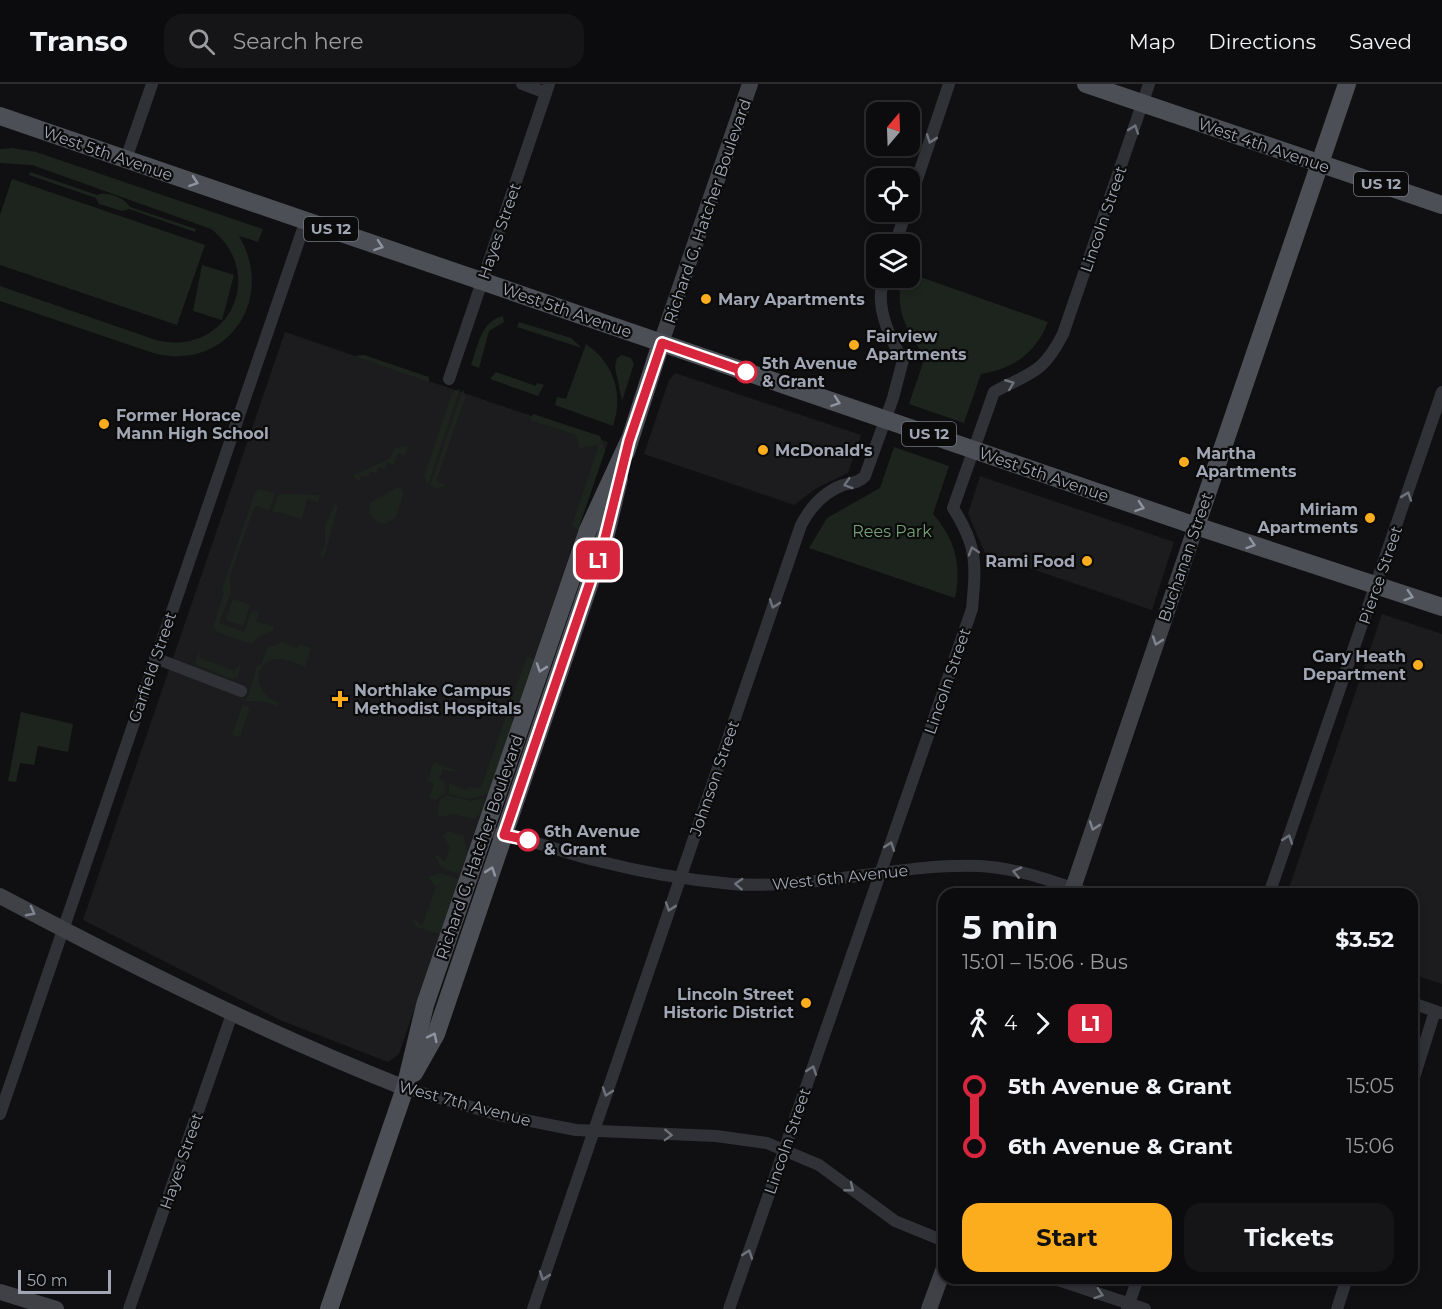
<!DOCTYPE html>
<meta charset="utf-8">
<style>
:root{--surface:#0c0c0e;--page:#151517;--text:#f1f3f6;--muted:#9a9b9e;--line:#2c2c2e;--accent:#fcad1d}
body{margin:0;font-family:Montserrat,sans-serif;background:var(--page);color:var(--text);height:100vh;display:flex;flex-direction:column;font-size:22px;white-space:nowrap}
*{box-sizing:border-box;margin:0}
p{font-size:20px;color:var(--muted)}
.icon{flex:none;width:33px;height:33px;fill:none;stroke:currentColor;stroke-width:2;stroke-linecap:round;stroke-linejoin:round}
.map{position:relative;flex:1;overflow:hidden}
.drawer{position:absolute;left:938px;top:804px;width:480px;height:396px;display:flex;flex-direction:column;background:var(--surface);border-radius:18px;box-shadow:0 3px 9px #0003,0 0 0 2px var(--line)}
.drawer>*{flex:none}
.badge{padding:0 12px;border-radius:9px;font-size:21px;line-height:39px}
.needle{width:39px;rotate:19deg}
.controls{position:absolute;left:866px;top:18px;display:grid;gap:12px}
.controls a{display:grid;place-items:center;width:54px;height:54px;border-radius:12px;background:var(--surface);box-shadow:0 3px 9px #0003,0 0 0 2px var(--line);font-size:30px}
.scale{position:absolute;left:18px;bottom:15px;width:93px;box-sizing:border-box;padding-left:6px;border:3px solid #a0a6b3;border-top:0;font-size:16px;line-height:21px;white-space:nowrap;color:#a0a6b3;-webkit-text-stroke:4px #0b0b0c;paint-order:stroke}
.map>.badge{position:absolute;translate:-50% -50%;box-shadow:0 0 0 3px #fff}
.legs{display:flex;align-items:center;gap:9px;height:66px;padding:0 24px;font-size:20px}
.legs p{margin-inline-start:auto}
.head{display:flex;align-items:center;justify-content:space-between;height:102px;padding:0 24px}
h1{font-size:33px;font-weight:700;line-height:45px}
.primary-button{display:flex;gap:12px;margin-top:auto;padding:12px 24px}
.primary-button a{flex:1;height:69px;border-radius:18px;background:var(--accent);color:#111;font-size:24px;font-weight:700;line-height:69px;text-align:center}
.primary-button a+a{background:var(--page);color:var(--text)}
ul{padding:0 24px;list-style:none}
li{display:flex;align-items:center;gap:21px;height:60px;font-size:22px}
li i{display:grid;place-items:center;width:9px;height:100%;margin:0 8px;background:currentColor}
li i::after{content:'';width:15px;height:15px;margin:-8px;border:4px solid;border-radius:50%;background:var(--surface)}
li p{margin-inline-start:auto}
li:first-child i{background:linear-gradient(#0000 50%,currentColor 0)}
li:last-child i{background:linear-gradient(currentColor 50%,#0000 0)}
header{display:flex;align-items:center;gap:36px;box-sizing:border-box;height:84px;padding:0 30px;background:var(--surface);border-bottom:2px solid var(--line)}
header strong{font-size:28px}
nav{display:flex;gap:33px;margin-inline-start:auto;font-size:21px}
.search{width:420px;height:54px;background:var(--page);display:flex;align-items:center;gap:15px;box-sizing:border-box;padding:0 21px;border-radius:18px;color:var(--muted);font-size:22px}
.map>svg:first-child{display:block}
.built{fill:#1c1c1f}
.green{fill:#1c241d}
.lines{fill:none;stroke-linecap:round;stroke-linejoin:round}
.street{stroke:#313237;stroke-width:12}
.secondary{stroke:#3f4147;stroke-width:16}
.primary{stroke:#4d4f56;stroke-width:18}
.oneway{stroke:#6e727b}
.oneway2{stroke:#8f95a0}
.oneway3{stroke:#7e838d}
.line-1-casing{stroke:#fff;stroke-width:14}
.line-1{stroke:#d7263d;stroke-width:9}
.poi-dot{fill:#fcad1d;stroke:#0b0b0c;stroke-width:2}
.stop-1-dot{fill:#fff;stroke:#d7263d;stroke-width:3}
.labels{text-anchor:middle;stroke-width:4.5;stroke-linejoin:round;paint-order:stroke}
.shield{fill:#0b0b0c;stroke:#737881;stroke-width:1.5}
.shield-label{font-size:15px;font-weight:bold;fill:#a0a6b3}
.street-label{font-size:16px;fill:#a0a6b3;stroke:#0b0b0c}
.poi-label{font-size:16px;font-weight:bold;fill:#a0a6b3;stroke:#0b0b0c;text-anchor:start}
.stop-label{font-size:16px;font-weight:bold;fill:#a0a6b3;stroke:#0b0b0c;text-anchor:start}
.park-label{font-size:16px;fill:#76a077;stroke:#0b0b0c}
</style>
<header>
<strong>Transo</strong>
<div class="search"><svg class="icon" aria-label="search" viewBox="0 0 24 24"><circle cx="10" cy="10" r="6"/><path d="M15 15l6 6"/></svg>Search here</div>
<nav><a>Map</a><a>Directions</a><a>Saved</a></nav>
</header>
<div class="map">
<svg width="1442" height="1225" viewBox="0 0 1442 1225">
<rect width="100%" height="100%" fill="#101012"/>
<!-- built -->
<g class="built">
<path d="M 285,248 L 608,358 L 399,970 L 388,978 L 280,936 L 83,836 Z"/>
<path d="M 675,289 L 861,351 L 848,389 L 817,404 L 794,421 L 644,370 L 669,296 Z"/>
<path d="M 980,392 L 1174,458 L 1152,526 L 985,469 L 968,430 Z"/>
<path d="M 1382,530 L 1442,550 L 1442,900 L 1412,890 L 1412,810 L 1287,810 Z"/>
</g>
<!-- green -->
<g class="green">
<path d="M 12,64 L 36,68 L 263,145 L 258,158 L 239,152 C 277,216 226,289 153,269 L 0,217 L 0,202 L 156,256 C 227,274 269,190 211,145 L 32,81 L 0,79 L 0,65 Z"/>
<path d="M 30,88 L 97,111 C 107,107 124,113 130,123 L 196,145 L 195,148 L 129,125 L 122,127 L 99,120 L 96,114 L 29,91 Z"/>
<path d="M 12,95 L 205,161 L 177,241 L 0,181 L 0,131 Z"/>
<path d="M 202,181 L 234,191 L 222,236 L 193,227 Z"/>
<path d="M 909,189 L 1048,238 C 1036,269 1013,285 981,290 L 964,339 L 909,320 L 925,273 C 907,247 894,226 902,194 L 909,194 Z"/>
<path d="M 503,232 L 504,238 L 489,247 L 479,284 L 471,281 C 478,262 481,237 503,232 Z"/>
<path d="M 519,238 L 571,254 L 582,264 L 517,243 Z"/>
<path d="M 586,260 C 614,279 624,311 613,342 L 555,321 L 557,313 L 566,315 Z"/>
<path d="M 364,271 L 429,293 L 429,298 L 354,272 Z"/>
<path d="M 622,271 L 631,274 L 634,280 L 622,317 L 615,283 L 617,274 Z"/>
<path d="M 496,288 L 536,302 L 537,299 L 544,301 L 538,312 L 490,295 Z"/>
<path d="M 460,305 L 428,401 L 424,392 L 451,312 L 454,307 Z"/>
<path d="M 463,305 L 465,314 L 436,397 L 446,402 L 438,404 L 430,402 Z"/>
<path d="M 533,330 L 600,352 L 605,367 L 578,446 L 572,441 L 599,361 L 580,364 L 576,351 L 532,337 L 530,335 Z"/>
<path d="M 408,362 L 405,371 L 398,369 L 394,380 L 387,379 L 385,385 L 379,383 L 376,389 L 370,387 L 368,393 L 361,392 L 359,398 L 353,392 L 390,374 L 395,364 Z"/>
<path d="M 894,363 L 949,382 L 933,430 C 955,455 962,480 955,514 L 809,464 L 827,434 L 880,404 Z"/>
<path d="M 396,404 L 401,404 L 404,409 L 396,433 L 386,440 L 377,438 L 370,430 L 370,419 Z"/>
<path d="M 259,405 L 275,409 L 269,426 L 257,422 L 254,424 L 230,492 L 231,508 L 219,539 L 244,548 L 252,526 L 259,528 L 256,537 L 274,543 L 273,547 L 261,551 L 251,560 L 217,548 L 213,543 L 224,509 L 222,506 L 255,408 Z"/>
<path d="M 279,410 L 320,411 L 318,418 L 307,415 L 302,435 L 272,427 Z"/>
<path d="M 335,420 L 338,422 L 324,473 L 319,471 L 325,462 L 325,441 Z"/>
<path d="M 233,515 L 250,521 L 243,542 L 226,536 Z"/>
<path d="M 281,558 L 298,564 L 300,560 L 311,564 L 305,583 C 297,580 286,574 277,575 C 251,578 254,610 277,618 L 277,622 L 265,618 L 244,617 L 248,612 L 257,581 L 261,581 L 268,562 L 275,562 Z"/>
<path d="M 200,564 L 199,573 L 203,575 L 235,587 L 241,579 L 238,593 L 231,595 L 195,580 Z"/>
<path d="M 527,572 L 534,575 L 515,630 L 510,633 L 513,638 L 488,710 L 470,715 L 449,710 L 449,699 L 467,706 L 469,703 L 481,704 Z"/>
<path d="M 243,620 L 250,624 L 240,653 L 232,651 Z"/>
<path d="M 21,628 L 73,640 L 68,668 L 38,662 L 34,681 L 20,679 L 16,698 L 8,697 Z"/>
<path d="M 434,678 L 455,686 L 454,688 L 443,685 L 439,695 L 444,698 L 446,708 L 436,716 L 429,714 L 434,700 L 427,697 Z"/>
<path d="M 447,711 L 471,717 L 483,714 L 485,717 L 481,729 L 474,735 L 453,730 L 440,733 L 437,728 L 440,716 Z"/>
<path d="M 447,747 L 465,752 L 463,754 L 468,768 L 459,790 L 442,784 L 435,772 L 438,771 L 445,778 L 450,762 L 443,753 Z"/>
<path d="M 440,789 L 458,795 L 440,850 L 416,843 L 413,837 L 415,835 L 422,842 L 436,803 L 428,793 Z"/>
</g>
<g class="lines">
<!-- street -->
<g class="street">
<path d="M 522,0 L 546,9"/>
<path d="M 126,75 L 152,0"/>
<path d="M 909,119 L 949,0"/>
<path d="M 895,160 L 906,128"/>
<path d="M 449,295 L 549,0"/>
<path d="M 155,574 L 241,607"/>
<path d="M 497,750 C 532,755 564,769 598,777 C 641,788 688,796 732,800 C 816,806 897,779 980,782 C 1018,784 1055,798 1090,810"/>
<path d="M 1269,810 L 1442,308"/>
<path d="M 1412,919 L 1441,929"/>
<path d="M 1412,1000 L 1435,927"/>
<path d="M 405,1004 L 499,1031 L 576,1046 L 716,1052 L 767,1059 L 819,1081 L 895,1137 L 944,1157"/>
<path d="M 0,1030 L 306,136"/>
<path d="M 1052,1194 L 1145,1225"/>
<path d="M 129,1225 L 232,930"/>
<path d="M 533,1225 L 801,441 C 810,424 824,408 843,401 C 851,399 859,399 865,392 L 893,314 L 903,276 C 889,253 874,221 884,194"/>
<path d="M 729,1225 L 972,525 C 976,481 978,463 953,424 L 994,308 C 1031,288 1042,291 1063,250 L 1149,0"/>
<path d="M 1127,1225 L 1138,1194"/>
<path d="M 1337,1225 L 1347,1194"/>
</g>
<!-- secondary -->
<g class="secondary">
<path d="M 661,259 L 750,0"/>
<path d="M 1071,810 L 1196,442"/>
<path d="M 0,812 C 132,882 266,949 405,1004"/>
<path d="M 0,1208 L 56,1225"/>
<path d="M 929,1225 L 944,1184"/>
</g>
<!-- primary -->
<g class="primary">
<path d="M 1086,0 L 1442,121"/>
<path d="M 0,32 L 1196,442 L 1442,523"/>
<path d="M 626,368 L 661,259"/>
<path d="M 1196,442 L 1347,0"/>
<path d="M 414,989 L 436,950 L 605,454 L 619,395"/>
<path d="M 329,1225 L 405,1004 L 425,921 L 588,446 L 629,357"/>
</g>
</g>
<!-- one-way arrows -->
<defs><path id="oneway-chevron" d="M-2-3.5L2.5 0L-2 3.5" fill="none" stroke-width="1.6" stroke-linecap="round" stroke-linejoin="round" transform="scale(1.5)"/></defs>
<g class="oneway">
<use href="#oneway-chevron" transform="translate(1134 45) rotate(-71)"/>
<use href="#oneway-chevron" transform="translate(931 55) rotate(109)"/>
<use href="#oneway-chevron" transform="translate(1010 300) rotate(-22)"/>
<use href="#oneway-chevron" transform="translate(848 400) rotate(163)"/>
<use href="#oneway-chevron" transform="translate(1407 412) rotate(-71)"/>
<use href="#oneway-chevron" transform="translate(973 467) rotate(-107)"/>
<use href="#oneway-chevron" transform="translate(774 520) rotate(109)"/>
<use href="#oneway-chevron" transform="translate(1288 755) rotate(-71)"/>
<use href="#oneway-chevron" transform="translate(890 762) rotate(-71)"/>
<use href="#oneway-chevron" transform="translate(1017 788) rotate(-167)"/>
<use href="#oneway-chevron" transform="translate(739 800) rotate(-177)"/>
<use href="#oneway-chevron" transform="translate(670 823) rotate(109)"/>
<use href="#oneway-chevron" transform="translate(812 986) rotate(-71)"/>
<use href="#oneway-chevron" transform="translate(607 1008) rotate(109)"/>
<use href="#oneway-chevron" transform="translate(668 1051) rotate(2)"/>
<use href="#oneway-chevron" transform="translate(850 1104) rotate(39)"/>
<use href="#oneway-chevron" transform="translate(748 1170) rotate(-71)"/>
<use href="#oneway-chevron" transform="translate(544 1192) rotate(109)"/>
<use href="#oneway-chevron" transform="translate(1099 1210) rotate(18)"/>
</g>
<g class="oneway2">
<use href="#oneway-chevron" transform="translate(194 98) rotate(19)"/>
<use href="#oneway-chevron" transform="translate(379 162) rotate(19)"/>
<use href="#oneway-chevron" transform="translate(836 318) rotate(19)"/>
<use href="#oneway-chevron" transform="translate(1140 423) rotate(19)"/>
<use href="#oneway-chevron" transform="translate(1251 460) rotate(18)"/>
<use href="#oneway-chevron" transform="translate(1409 512) rotate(18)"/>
<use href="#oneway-chevron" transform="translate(541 584) rotate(109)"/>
<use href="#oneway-chevron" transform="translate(491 787) rotate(-71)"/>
<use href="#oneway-chevron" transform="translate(433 953) rotate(-63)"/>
</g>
<g class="oneway3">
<use href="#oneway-chevron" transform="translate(1157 557) rotate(109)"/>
<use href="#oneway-chevron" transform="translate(1094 742) rotate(109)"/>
<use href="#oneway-chevron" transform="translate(31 828) rotate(28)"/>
</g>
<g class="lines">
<defs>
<path id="line-1" d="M 528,756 L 504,751 L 605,454 L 629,357 L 662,259 L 746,288"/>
</defs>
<!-- line-1 casing -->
<use href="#line-1" class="line-1-casing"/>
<!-- line-1 -->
<use href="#line-1" class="line-1"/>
</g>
<!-- markers -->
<g class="poi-dot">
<circle cx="706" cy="215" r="6"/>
<circle cx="854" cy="261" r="6"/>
<circle cx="104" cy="340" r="6"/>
<circle cx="763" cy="366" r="6"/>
<circle cx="1184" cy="378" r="6"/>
<circle cx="1370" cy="434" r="6"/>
<circle cx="1087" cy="477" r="6"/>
<circle cx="1418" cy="581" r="6"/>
<path d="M337 606h6v6h6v6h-6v6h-6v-6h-6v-6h6z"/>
<circle cx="806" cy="919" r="6"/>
</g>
<g class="stop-1-dot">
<circle cx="746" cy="288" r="10"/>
<circle cx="528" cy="756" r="10"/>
</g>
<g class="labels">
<!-- shield labels -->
<g class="shield">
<rect x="1354" y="88" width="54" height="24" rx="4.5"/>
<rect x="304" y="133" width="54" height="24" rx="4.5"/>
<rect x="902" y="338" width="54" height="24" rx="4.5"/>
</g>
<g class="shield-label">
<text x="1381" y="105">US 12</text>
<text x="331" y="150">US 12</text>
<text x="929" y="355">US 12</text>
</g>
<!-- street labels -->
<g class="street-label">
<text transform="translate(1264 61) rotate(19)" y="6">West 4th Avenue</text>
<text transform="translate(108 69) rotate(19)" y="6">West 5th Avenue</text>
<text transform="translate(707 127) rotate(-71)" y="6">Richard G. Hatcher Boulevard</text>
<text transform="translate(1103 135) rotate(-71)" y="6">Lincoln Street</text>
<text transform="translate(499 147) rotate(-71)" y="6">Hayes Street</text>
<text transform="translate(567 226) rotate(19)" y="6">West 5th Avenue</text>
<text transform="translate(1044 390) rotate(19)" y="6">West 5th Avenue</text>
<text transform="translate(1185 473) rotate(-71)" y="6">Buchanan Street</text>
<text transform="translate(1380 491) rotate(-71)" y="6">Pierce Street</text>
<text transform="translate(152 583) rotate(-71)" y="6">Garfield Street</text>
<text transform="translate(947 597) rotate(-71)" y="6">Lincoln Street</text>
<text transform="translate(714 694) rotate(-71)" y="6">Johnson Street</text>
<text transform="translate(479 763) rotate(-71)" y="6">Richard G. Hatcher Boulevard</text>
<text transform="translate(840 793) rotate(-6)" y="6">West 6th Avenue</text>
<text transform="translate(465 1019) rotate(15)" y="6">West 7th Avenue</text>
<text transform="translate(787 1057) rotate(-71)" y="6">Lincoln Street</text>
<text transform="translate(181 1077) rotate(-71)" y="6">Hayes Street</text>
</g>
<!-- poi labels -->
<g class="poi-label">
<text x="718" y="221">Mary Apartments</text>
<text x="866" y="258">Fairview<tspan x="866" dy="18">Apartments</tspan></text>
<text x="116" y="337">Former Horace<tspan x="116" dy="18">Mann High School</tspan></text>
<text x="775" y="372">McDonald's</text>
<text x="1196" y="375">Martha<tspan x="1196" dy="18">Apartments</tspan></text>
<text x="1358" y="431" text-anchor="end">Miriam<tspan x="1358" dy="18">Apartments</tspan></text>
<text x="1075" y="483" text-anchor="end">Rami Food</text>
<text x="1406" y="578" text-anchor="end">Gary Heath<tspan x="1406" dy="18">Department</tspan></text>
<text x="354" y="612">Northlake Campus<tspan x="354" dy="18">Methodist Hospitals</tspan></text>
<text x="794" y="916" text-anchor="end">Lincoln Street<tspan x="794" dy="18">Historic District</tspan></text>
</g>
<!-- stop labels -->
<g class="stop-label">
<text x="762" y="285">5th Avenue<tspan x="762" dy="18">&amp; Grant</tspan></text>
<text x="544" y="753">6th Avenue<tspan x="544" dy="18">&amp; Grant</tspan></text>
</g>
<!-- park labels -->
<g class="park-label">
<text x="892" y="453">Rees Park</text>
</g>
</g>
</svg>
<div class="controls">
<a><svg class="needle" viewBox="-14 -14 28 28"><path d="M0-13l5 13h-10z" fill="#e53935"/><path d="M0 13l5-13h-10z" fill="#9a9b9e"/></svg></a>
<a><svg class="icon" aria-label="locate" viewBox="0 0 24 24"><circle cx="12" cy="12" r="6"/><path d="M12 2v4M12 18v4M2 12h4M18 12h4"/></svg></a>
<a><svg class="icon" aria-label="layers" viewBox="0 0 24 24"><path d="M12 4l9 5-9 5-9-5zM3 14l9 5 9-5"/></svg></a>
</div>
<div class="scale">50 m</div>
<b class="badge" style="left:598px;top:476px;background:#d7263d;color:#fff">L1</b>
<section class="drawer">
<div class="head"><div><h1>5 min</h1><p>15:01 – 15:06 · Bus</p></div><b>$3.52</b></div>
<div class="legs"><svg class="icon" aria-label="walk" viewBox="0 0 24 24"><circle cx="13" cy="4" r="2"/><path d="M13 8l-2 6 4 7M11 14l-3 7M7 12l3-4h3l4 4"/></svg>4<svg class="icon" aria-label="forward" viewBox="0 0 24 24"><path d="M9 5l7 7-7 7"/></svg><b class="badge" style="background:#d7263d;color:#fff">L1</b></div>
<ul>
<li><i style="color:#d7263d"></i><b>5th Avenue &amp; Grant</b><p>15:05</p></li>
<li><i style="color:#d7263d"></i><b>6th Avenue &amp; Grant</b><p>15:06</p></li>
</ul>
<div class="primary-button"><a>Start</a><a>Tickets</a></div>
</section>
</div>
